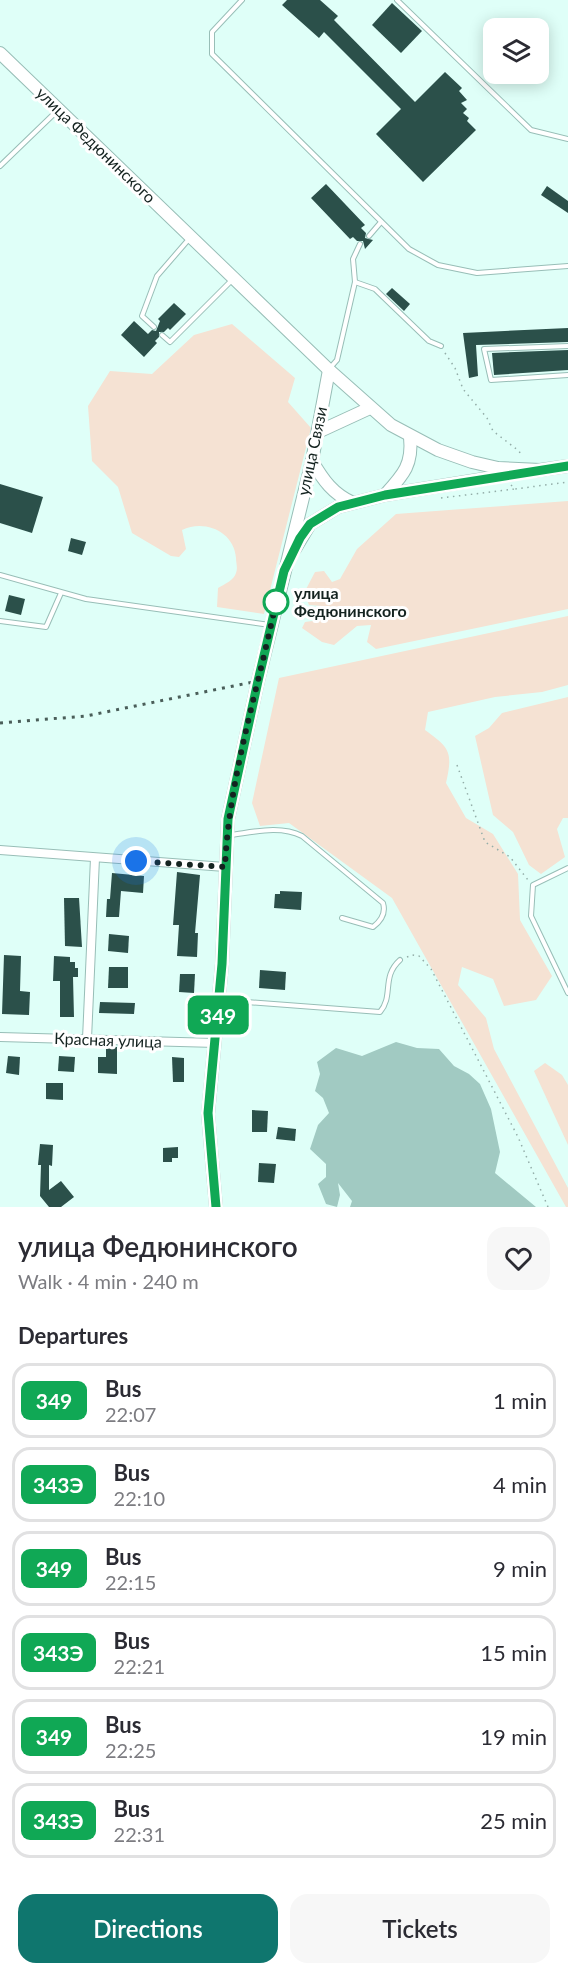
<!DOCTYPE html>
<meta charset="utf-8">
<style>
:root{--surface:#fff;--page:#f7f7f7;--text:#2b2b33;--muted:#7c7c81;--line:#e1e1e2;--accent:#0f766e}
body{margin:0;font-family:Lato,sans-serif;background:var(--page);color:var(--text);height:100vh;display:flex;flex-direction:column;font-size:22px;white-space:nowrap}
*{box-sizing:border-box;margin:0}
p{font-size:20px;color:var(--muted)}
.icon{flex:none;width:33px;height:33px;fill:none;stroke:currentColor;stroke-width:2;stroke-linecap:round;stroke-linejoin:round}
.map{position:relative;height:1207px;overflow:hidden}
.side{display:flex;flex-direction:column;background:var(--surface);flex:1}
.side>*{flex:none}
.badge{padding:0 12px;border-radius:9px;font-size:21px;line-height:39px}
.controls{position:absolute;left:483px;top:18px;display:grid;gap:12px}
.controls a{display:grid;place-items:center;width:66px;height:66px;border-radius:12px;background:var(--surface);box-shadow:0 3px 15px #0003;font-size:30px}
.you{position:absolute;width:30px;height:30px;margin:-15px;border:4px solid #fff;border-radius:50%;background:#1a73e8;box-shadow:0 0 0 9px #1a73e833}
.map>.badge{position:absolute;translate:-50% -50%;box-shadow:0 0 0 3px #fff}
h2{padding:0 18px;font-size:22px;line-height:54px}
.round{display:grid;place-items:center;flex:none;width:63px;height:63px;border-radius:18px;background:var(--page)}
.headline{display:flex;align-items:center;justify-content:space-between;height:102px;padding:0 18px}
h1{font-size:28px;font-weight:600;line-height:45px}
.button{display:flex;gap:12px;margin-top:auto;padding:12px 18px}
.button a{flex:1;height:69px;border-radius:18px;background:var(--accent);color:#fff;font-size:24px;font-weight:600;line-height:69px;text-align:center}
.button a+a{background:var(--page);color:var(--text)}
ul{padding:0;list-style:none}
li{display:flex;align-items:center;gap:18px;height:75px;margin:0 12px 9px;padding:0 6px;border:3px solid var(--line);border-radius:18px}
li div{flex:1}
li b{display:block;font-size:22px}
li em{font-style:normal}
li .badge{min-width:66px;font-weight:700;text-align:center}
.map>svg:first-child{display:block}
.green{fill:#f5e2d3}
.water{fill:#a1cac2}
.building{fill:#2b504a}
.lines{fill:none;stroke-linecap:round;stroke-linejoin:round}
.service-casing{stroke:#98beb7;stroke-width:6}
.minor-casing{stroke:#98beb7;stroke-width:10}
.secondary-casing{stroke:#98beb7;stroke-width:14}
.path{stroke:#93ada8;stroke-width:1.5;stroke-dasharray:1.5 4.5;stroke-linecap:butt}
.service{stroke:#fff;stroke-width:4}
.minor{stroke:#fff;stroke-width:8}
.secondary{stroke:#fff;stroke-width:12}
.rail{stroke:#4a5e59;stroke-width:3;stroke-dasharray:3 6;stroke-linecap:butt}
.line-casing{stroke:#fff;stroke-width:14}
.line{stroke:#10a855;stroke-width:9}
.walk{stroke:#142320;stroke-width:6;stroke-dasharray:0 10.8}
.stop-dot{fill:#fff;stroke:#10a855;stroke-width:3}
.labels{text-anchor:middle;stroke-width:6;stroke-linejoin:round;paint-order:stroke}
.street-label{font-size:16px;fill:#142320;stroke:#fff}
.stop-label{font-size:16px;font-weight:bold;fill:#142320;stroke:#fff;text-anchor:start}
</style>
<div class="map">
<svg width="568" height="1207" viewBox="0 0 568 1207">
<rect width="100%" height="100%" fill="#dffff8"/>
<!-- green -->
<g class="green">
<path d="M 232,324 L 295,378 L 288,402 L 311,428 L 264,614 L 217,607 L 218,588 C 225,584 234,580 236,573 C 238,568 236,563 236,558 C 234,531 204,519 182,530 L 186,549 L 179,557 L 171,556 L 132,533 L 118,487 L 92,461 L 88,406 L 110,371 L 152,374 L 194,335 Z"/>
<path d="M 568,501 L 568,609 L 376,649 L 367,642 L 371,625 L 357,626 L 334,645 L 322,642 L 302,628 L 305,622 L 320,620 L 322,606 L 309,605 L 304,593 L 315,572 L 324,571 L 332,582 L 340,579 L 357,549 L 396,514 Z"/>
<path d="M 568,616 L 568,685 L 542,692 L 495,697 L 428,712 L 425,730 C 450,748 453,752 446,783 L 466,818 L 493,834 L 518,874 L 520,920 L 552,976 L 536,1000 L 504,1006 L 493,979 L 462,967 L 458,985 L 486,1018 L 494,1049 L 568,1188 L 568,1207 L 566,1207 L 392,898 L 289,823 L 260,826 L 252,803 L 279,678 Z"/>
<path d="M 568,697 L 568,818 L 563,818 L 557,829 L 565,857 L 541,874 L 529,865 L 513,832 L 493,815 L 475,736 L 489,728 L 502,713 Z"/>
<path d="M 545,1063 L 562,1075 L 568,1085 L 568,1145 L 534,1071 Z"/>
</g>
<!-- water -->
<path class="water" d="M 396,1042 L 417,1048 L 439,1049 L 454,1066 L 469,1074 L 480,1084 L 491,1109 L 500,1152 L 495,1173 L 536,1207 L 350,1207 L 352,1201 L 338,1183 L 340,1195 L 337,1207 L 326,1204 L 318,1184 L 326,1177 L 326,1164 L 310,1149 L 318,1125 L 329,1113 L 323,1098 L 315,1091 L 320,1074 L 317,1062 L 336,1048 L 362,1056 Z"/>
<!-- building -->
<g class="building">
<path d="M 287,0 L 320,0 L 338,16 L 334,20 L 415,102 L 445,72 L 462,88 L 459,91 L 467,100 L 461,103 L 467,109 L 463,113 L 469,118 L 467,121 L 476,130 L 423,182 L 376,134 L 401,109 L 324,32 L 319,38 L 282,5 Z"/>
<path d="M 392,3 L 422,31 L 401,53 L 372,25 Z"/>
<path d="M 326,184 L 365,225 L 361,228 L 366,233 L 365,238 L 373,240 L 365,249 L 363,241 L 357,241 L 353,237 L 350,239 L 311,198 Z"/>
<path d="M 547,186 L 568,201 L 568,213 L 541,195 Z"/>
<path d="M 392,288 L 410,304 L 404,311 L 386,294 Z"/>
<path d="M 174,303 L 186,314 L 170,330 L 168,328 L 164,332 L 159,332 L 159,337 L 155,341 L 157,343 L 144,357 L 121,335 L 134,321 L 148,334 L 152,330 L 156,331 L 160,321 L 158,319 Z"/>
<path d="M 568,328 L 568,342 L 476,345 L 478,376 L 469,378 L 463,333 Z"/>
<path d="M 568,350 L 568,370 L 494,375 L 492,353 Z"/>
<path d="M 0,484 L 43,497 L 32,533 L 0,523 Z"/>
<path d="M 71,538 L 86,542 L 82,555 L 68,551 Z"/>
<path d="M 9,595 L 25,599 L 21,615 L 5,611 Z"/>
<path d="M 177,872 L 200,875 L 195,933 L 198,933 L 197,957 L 177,956 L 179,925 L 173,925 Z"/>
<path d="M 112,873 L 144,876 L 143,893 L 121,891 L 119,917 L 106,917 L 107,899 L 110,899 Z"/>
<path d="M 280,891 L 302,892 L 301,910 L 274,908 L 275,894 L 280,894 Z"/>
<path d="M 64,898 L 79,898 L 82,947 L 65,946 Z"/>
<path d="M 109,934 L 129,936 L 128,953 L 108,951 Z"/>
<path d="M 4,955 L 21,956 L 20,991 L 30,992 L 29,1015 L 2,1014 Z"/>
<path d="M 54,956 L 70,957 L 70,962 L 75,962 L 75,968 L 78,968 L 78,977 L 73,977 L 74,1017 L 60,1017 L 60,981 L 53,981 Z"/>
<path d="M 109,967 L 128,967 L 128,988 L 108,988 Z"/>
<path d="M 260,970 L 286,972 L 285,990 L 259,988 Z"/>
<path d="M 180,974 L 195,974 L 194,993 L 179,992 Z"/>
<path d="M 100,1002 L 135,1003 L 134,1014 L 99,1013 Z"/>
<path d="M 106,1046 L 117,1047 L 117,1074 L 98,1073 L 98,1057 L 106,1057 Z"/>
<path d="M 8,1056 L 20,1057 L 19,1075 L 6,1073 Z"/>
<path d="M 59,1056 L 75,1057 L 74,1072 L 58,1071 Z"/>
<path d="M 172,1057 L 184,1058 L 184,1082 L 173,1082 Z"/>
<path d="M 46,1083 L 63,1083 L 63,1100 L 46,1099 Z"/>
<path d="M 252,1110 L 268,1111 L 267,1132 L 252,1132 Z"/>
<path d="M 278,1127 L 296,1129 L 295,1141 L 276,1139 Z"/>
<path d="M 40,1144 L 53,1145 L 52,1166 L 49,1165 L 49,1190 L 61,1181 L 74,1197 L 61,1207 L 49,1207 L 40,1196 L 41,1165 L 38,1165 Z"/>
<path d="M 178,1147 L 178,1158 L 172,1158 L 172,1162 L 163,1162 L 163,1148 Z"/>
<path d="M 259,1163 L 276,1164 L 274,1183 L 258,1182 Z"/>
</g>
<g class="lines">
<defs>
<g id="service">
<path d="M 242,0 L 212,32 L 212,54 L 409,249 L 438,265 L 477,273 L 568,266"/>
<path d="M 397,0 L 531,130 L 568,139"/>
<path d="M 0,166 L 58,110"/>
<path d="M 369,236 L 381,222"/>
<path d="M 355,282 L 375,289 L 429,341 L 441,346"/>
<path d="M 154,327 L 142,316 L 157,276 L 189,239"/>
<path d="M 162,335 L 170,342 L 233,279"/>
<path d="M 568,346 L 484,349 L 491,380 L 568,375"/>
<path d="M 329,369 L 337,360 L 355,282 L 353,259 L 360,244"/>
<path d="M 0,575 L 86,599 L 270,625"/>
<path d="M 0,621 L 46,627 L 61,593"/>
<path d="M 231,835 C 254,832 280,825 302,836 L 383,903 C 386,913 381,921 373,927 L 342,918"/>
<path d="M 568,868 L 533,885 L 531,916 L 568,993"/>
<path d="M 220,1000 L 380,1012 C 394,996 381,977 400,960"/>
</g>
<g id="minor">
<path d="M 0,850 L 225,867"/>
<path d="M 0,1037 L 216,1043"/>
<path d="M 87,1039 L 95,858"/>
</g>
<g id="secondary">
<path d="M 0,53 L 329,370 L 391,425 L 438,450 L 472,462 L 498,468 L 540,470"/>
<path d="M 318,432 L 370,408"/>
<path d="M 312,461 C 323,480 333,494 353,503"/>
<path d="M 533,471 L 568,466"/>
<path d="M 385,495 C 403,475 413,465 410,437"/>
<path d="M 295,549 L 310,524 L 338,507 L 385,495 L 513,474"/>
<path d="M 216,1207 L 208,1114 L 222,964 L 228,819 L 258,681 L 312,461 L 329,370"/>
</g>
</defs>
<!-- service casing -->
<use href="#service" class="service-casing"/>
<!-- minor casing -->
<use href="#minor" class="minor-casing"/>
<!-- secondary casing -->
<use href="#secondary" class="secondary-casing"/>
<!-- path -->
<g class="path">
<path d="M 445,353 L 455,368 L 463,389 L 487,418 L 493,431 L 519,451 L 522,457"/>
<path d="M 511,485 L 515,489 L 568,482"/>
<path d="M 441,498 L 515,489"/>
<path d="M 457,765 L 485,842 L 510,857 L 528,880"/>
<path d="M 407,957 L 412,955 L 419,956 L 431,969 L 518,1137 L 548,1207"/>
</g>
<!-- service -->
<use href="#service" class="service"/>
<!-- minor -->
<use href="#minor" class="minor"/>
<!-- secondary -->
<use href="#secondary" class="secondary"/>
<!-- rail -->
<path class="rail" d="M 0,723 L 86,716 L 258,681"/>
</g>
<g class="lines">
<defs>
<path id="line" d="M 216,1207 L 208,1113 L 222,964 L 228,819 L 258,681 L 284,571 L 300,538 L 310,524 L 338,507 L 385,495 L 568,466"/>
</defs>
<!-- line casing -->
<use href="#line" class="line-casing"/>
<!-- line -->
<use href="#line" class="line"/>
<!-- walk -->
<path class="walk" d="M 136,861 L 225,867 C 229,777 258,690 276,602"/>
</g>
<!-- markers -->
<circle class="stop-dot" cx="276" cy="602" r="12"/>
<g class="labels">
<!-- street labels -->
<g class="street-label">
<text transform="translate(96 145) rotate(44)" y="6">улица Федюнинского</text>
<text transform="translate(312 451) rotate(-78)" y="6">улица Связи</text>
<text transform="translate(108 1040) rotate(2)" y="6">Красная улица</text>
</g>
<!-- stop labels -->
<g class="stop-label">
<text x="294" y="599">улица<tspan x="294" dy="18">Федюнинского</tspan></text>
</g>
</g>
</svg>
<div class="controls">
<a><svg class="icon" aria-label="layers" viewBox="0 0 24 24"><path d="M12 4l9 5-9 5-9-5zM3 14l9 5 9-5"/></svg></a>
</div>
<div class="you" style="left:136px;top:861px"></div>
<b class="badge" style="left:218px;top:1015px;background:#10a855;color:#fff">349</b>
</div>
<section class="side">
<div class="headline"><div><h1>улица Федюнинского</h1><p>Walk · 4 min · 240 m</p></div><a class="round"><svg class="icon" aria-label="heart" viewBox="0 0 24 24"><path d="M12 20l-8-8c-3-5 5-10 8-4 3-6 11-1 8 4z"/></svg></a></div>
<h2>Departures</h2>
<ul>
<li><span class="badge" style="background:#10a855;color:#fff">349</span><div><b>Bus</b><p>22:07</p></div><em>1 min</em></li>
<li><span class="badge" style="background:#10a855;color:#fff">343Э</span><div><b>Bus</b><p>22:10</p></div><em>4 min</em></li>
<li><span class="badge" style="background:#10a855;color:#fff">349</span><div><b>Bus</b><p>22:15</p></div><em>9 min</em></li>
<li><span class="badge" style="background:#10a855;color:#fff">343Э</span><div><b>Bus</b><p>22:21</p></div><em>15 min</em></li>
<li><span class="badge" style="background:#10a855;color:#fff">349</span><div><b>Bus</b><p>22:25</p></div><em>19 min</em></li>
<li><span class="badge" style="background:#10a855;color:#fff">343Э</span><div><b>Bus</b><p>22:31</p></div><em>25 min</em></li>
</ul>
<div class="button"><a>Directions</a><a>Tickets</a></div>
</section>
